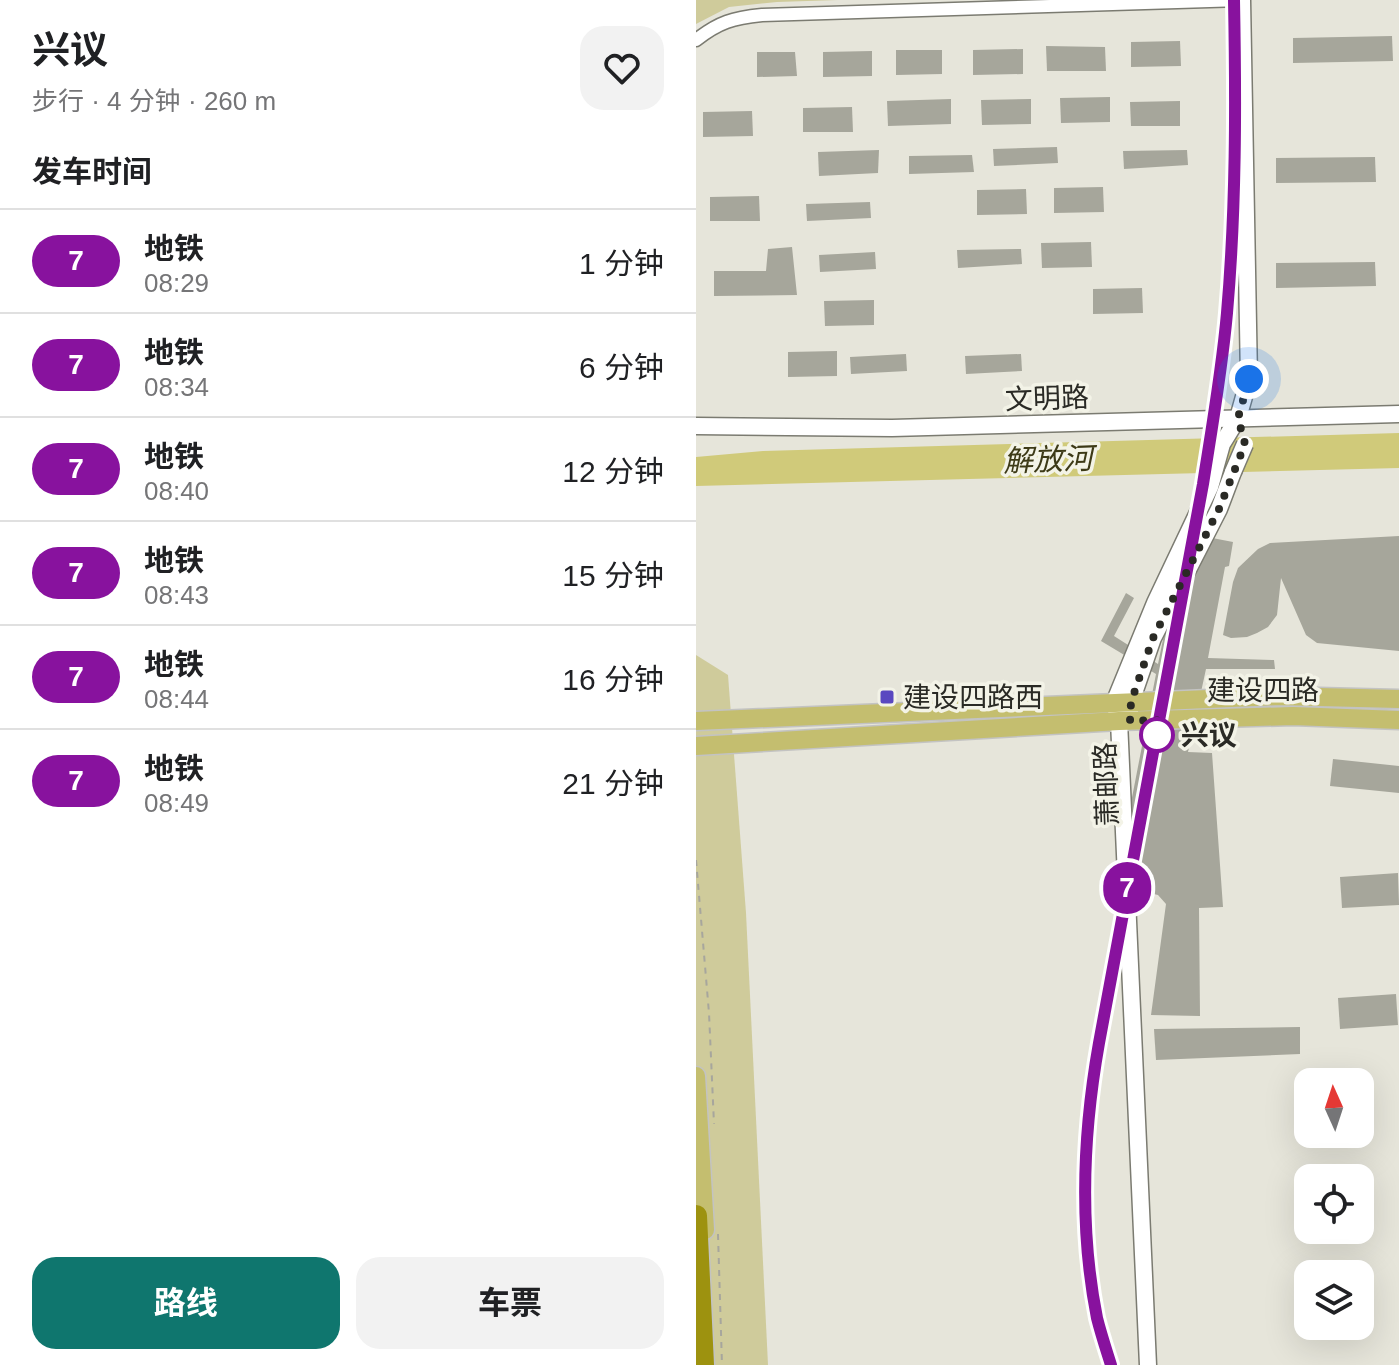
<!DOCTYPE html>
<html lang="zh">
<meta charset="utf-8">
<style>
:root{--surface:#fff;--page:#f2f2f2;--text:#202124;--muted:#757577;--line:#e0e0e0;--accent:#0f766e}
body{margin:0;font-family:Arial,"Noto Sans SC",sans-serif;background:var(--page);color:var(--text);height:100vh;display:flex;flex-direction:column;font-size:30px;white-space:nowrap}
*{box-sizing:border-box;margin:0}
p{font-size:26px;color:var(--muted)}
.icon{flex:none;width:44px;height:44px;fill:none;stroke:currentColor;stroke-width:2;stroke-linecap:round;stroke-linejoin:round}
.map{position:relative;flex:1;overflow:hidden}
.details{display:flex;flex-direction:column;background:var(--surface);width:696px}
.details>*{flex:none}
.badge{padding:0 16px;border-radius:26px;font-size:28px;line-height:52px}
.needle{width:52px;rotate:357deg}
.tools{position:absolute;left:598px;top:1068px;display:grid;gap:16px}
.tools a{display:grid;place-items:center;width:80px;height:80px;border-radius:16px;background:var(--surface);box-shadow:0 8px 32px #0002;font-size:40px}
.you{position:absolute;width:40px;height:40px;margin:-20px;border:6px solid #fff;border-radius:50%;background:#1a73e8;box-shadow:0 0 0 12px #1a73e833}
.map>.badge{position:absolute;translate:-50% -50%;box-shadow:0 0 0 4px #fff}
h2{padding:0 32px;font-size:30px;line-height:72px}
.round{display:grid;place-items:center;flex:none;width:84px;height:84px;border-radius:24px;background:var(--page)}
.head{display:flex;align-items:center;justify-content:space-between;height:136px;padding:0 32px}
h1{font-size:38px;font-weight:700;line-height:60px}
.button{display:flex;gap:16px;margin-top:auto;padding:16px 32px}
.button a{flex:1;height:92px;border-radius:24px;background:var(--accent);color:#fff;font-size:32px;font-weight:700;line-height:92px;text-align:center}
.button a+a{background:var(--page);color:var(--text)}
ul{padding:0;list-style:none}
li{display:flex;align-items:center;gap:24px;height:104px;padding:0 32px;border-top:2px solid var(--line)}
li div{flex:1}
li b{display:block;font-size:30px}
li em{font-style:normal}
li .badge{min-width:88px;font-weight:700;text-align:center}
main{display:flex;flex:1;min-height:0}
.map>svg:first-child{display:block}
.green{fill:#cfcb9b}
.water{fill:#d0ca7a}
.building{fill:#a6a69b}
.lines{fill:none;stroke-linecap:round;stroke-linejoin:round}
.street-casing{stroke:#7b7b71;stroke-width:15}
.secondary-casing{stroke:#7b7b71;stroke-width:19}
.primary-casing{stroke:#c3c3c2;stroke-width:21}
.highway-casing{stroke:#c3c3c2;stroke-width:25}
.path{stroke:#a7a69d;stroke-width:2;stroke-dasharray:6 6;stroke-linecap:butt}
.street{stroke:#fff;stroke-width:12}
.secondary{stroke:#fff;stroke-width:16}
.primary{stroke:#c4be6f;stroke-width:18}
.highway{stroke:#9d920f;stroke-width:22}
.secondary-bridge-casing{stroke:#7b7b71;stroke-width:19;stroke-linecap:butt}
.secondary-bridge{stroke:#fff;stroke-width:16}
.line-casing{stroke:#fff;stroke-width:18}
.line{stroke:#88129e;stroke-width:12}
.walk{stroke:#2a2a25;stroke-width:8;stroke-dasharray:0 14.4}
.poi-dot{fill:#5a48c0;stroke:#f3f3e7;stroke-width:3}
.stop-dot{fill:#fff;stroke:#88129e;stroke-width:4}
.labels{text-anchor:middle;stroke-width:7;stroke-linejoin:round;paint-order:stroke}
.street-label{font-size:28px;fill:#2a2a25;stroke:#f3f3e7}
.poi-label{font-size:28px;fill:#2a2a25;stroke:#f3f3e7;text-anchor:start}
.stop-label{font-size:28px;font-weight:bold;fill:#2a2a25;stroke:#f3f3e7;text-anchor:start}
.water-label{font-size:30px;font-style:italic;fill:#3d3a17;stroke:#f3f3e7}
</style>
<main>
<section class="details">
<div class="head"><div><h1>兴议</h1><p>步行 · 4 分钟 · 260 m</p></div><a class="round"><svg class="icon" aria-label="heart" viewBox="0 0 24 24"><path d="M12 20l-8-8c-3-5 5-10 8-4 3-6 11-1 8 4z"/></svg></a></div>
<h2>发车时间</h2>
<ul>
<li><span class="badge" style="background:#88129e;color:#fff">7</span><div><b>地铁</b><p>08:29</p></div><em>1 分钟</em></li>
<li><span class="badge" style="background:#88129e;color:#fff">7</span><div><b>地铁</b><p>08:34</p></div><em>6 分钟</em></li>
<li><span class="badge" style="background:#88129e;color:#fff">7</span><div><b>地铁</b><p>08:40</p></div><em>12 分钟</em></li>
<li><span class="badge" style="background:#88129e;color:#fff">7</span><div><b>地铁</b><p>08:43</p></div><em>15 分钟</em></li>
<li><span class="badge" style="background:#88129e;color:#fff">7</span><div><b>地铁</b><p>08:44</p></div><em>16 分钟</em></li>
<li><span class="badge" style="background:#88129e;color:#fff">7</span><div><b>地铁</b><p>08:49</p></div><em>21 分钟</em></li>
</ul>
<div class="button"><a>路线</a><a>车票</a></div>
</section>
<div class="map">
<svg width="703" height="1365" viewBox="0 0 703 1365">
<rect width="100%" height="100%" fill="#e6e5da"/>
<!-- green -->
<g class="green">
<path d="M 0,0 L 142,0 L 81,2 L 33,7 L 0,24 Z"/>
<path d="M 0,655 L 32,675 L 50,913 L 72,1365 L 0,1365 Z"/>
</g>
<!-- water -->
<path class="water" d="M 703,433 L 703,468 L 0,486 L 0,457 L 67,451 Z"/>
<!-- building -->
<g class="building">
<path d="M 696,36 L 697,61 L 597,63 L 597,38 Z"/>
<path d="M 484,41 L 485,66 L 435,67 L 435,42 Z"/>
<path d="M 350,46 L 409,47 L 410,71 L 351,71 Z"/>
<path d="M 327,49 L 327,74 L 277,75 L 277,50 Z"/>
<path d="M 200,50 L 246,50 L 246,74 L 200,75 Z"/>
<path d="M 176,51 L 176,76 L 127,77 L 127,52 Z"/>
<path d="M 61,52 L 99,52 L 101,76 L 61,77 Z"/>
<path d="M 414,97 L 414,122 L 365,123 L 364,98 Z"/>
<path d="M 255,99 L 255,124 L 192,126 L 191,101 Z"/>
<path d="M 335,99 L 335,124 L 286,125 L 285,100 Z"/>
<path d="M 484,101 L 484,126 L 435,126 L 434,102 Z"/>
<path d="M 156,107 L 157,132 L 107,132 L 107,108 Z"/>
<path d="M 56,111 L 57,136 L 7,137 L 7,112 Z"/>
<path d="M 361,147 L 362,163 L 298,166 L 297,149 Z"/>
<path d="M 183,150 L 182,173 L 123,176 L 122,152 Z"/>
<path d="M 491,150 L 492,165 L 428,169 L 427,151 Z"/>
<path d="M 276,155 L 278,172 L 213,174 L 213,156 Z"/>
<path d="M 679,157 L 680,182 L 580,183 L 580,158 Z"/>
<path d="M 407,187 L 408,212 L 358,213 L 358,188 Z"/>
<path d="M 330,189 L 331,214 L 281,215 L 281,190 Z"/>
<path d="M 63,196 L 64,221 L 14,221 L 14,197 Z"/>
<path d="M 174,202 L 175,218 L 111,221 L 110,204 Z"/>
<path d="M 395,242 L 396,267 L 346,268 L 345,243 Z"/>
<path d="M 96,247 L 101,295 L 18,296 L 18,271 L 70,271 L 72,249 Z"/>
<path d="M 325,249 L 326,264 L 262,268 L 261,250 Z"/>
<path d="M 179,252 L 180,269 L 124,272 L 123,255 Z"/>
<path d="M 679,262 L 680,286 L 580,288 L 580,263 Z"/>
<path d="M 446,288 L 447,313 L 397,314 L 397,289 Z"/>
<path d="M 178,300 L 178,325 L 129,326 L 128,301 Z"/>
<path d="M 141,351 L 141,376 L 92,377 L 92,352 Z"/>
<path d="M 210,354 L 211,371 L 155,374 L 154,357 Z"/>
<path d="M 325,354 L 326,371 L 270,374 L 269,356 Z"/>
<path d="M 485,532 L 537,542 L 533,566 L 529,567 L 512,658 L 578,660 L 579,669 L 510,669 L 492,752 L 516,753 L 527,907 L 503,908 L 504,1016 L 455,1015 L 470,904 L 462,895 L 419,885 L 460,674 L 405,641 L 430,593 L 438,598 L 418,636 L 462,664 L 483,561 Z"/>
<path d="M 703,536 L 703,651 L 621,643 L 610,635 L 585,578 L 581,615 L 572,627 L 561,633 L 551,637 L 535,638 L 527,635 L 537,582 L 542,568 L 562,549 L 574,543 Z"/>
<path d="M 637,759 L 703,766 L 703,793 L 634,786 Z"/>
<path d="M 702,873 L 703,905 L 646,908 L 644,877 Z"/>
<path d="M 700,994 L 702,1025 L 644,1029 L 642,998 Z"/>
<path d="M 604,1027 L 604,1054 L 460,1060 L 458,1029 Z"/>
</g>
<g class="lines">
<defs>
<path id="street" d="M 0,40 C 23,22 37,18 66,15 L 546,0"/>
<g id="secondary">
<path d="M 0,426 L 196,428 L 703,414"/>
<path d="M 434,712 L 435,702 L 457,638 L 523,509 L 537,472"/>
<path d="M 452,1365 L 423,721 L 418,703 L 459,603 L 514,487 L 526,444 L 542,418 L 553,379 L 546,0"/>
</g>
<g id="primary">
<path d="M 0,721 L 583,696 L 703,699"/>
<path d="M 0,746 L 423,721 L 597,716 L 703,720"/>
<path d="M 0,1076 L 9,1230"/>
</g>
<path id="highway" d="M 0,1216 L 7,1365"/>
</defs>
<!-- street casing -->
<use href="#street" class="street-casing"/>
<!-- secondary casing -->
<use href="#secondary" class="secondary-casing"/>
<!-- primary casing -->
<use href="#primary" class="primary-casing"/>
<!-- highway casing -->
<use href="#highway" class="highway-casing"/>
<!-- path -->
<g class="path">
<path d="M 0,860 L 13,1013 L 18,1124"/>
<path d="M 22,1234 L 26,1365"/>
</g>
<!-- street -->
<use href="#street" class="street"/>
<!-- secondary -->
<use href="#secondary" class="secondary"/>
<!-- primary -->
<use href="#primary" class="primary"/>
<!-- highway -->
<use href="#highway" class="highway"/>
<defs>
<path id="secondary-bridge" d="M 537,472 L 549,444"/>
</defs>
<!-- secondary-bridge casing -->
<use href="#secondary-bridge" class="secondary-bridge-casing"/>
<!-- secondary-bridge -->
<use href="#secondary-bridge" class="secondary-bridge"/>
</g>
<g class="lines">
<defs>
<path id="line" d="M 415,1365 C 410,1349 405,1334 401,1318 C 383,1227 387,1133 403,1043 L 507,484 C 516,427 526,370 531,313 C 540,209 540,105 538,0"/>
</defs>
<!-- line casing -->
<use href="#line" class="line-casing"/>
<!-- line -->
<use href="#line" class="line"/>
<!-- walk -->
<path class="walk" d="M 461,735 L 461,720 L 434,721 L 435,702 L 457,638 L 523,509 L 549,444 L 542,418 L 553,379"/>
</g>
<!-- markers -->
<rect class="poi-dot" x="183" y="689" width="16" height="16" rx="4"/>
<circle class="stop-dot" cx="461" cy="735" r="16"/>
<g class="labels">
<!-- street labels -->
<g class="street-label">
<text transform="translate(351 398) rotate(-2)" y="10">文明路</text>
<text x="567" y="700">建设四路</text>
<text transform="translate(410 784) rotate(-92)" y="10">萧邮路</text>
</g>
<!-- poi labels -->
<g class="poi-label">
<text x="207" y="707">建设四路西</text>
</g>
<!-- stop labels -->
<g class="stop-label">
<text x="485" y="745">兴议</text>
</g>
<!-- water labels -->
<g class="water-label">
<text transform="translate(352 460) rotate(-2)" y="10">解放河</text>
</g>
</g>
</svg>
<div class="tools">
<a><svg class="needle" viewBox="-14 -14 28 28"><path d="M0-13l5 13h-10z" fill="#e53935"/><path d="M0 13l5-13h-10z" fill="#757577"/></svg></a>
<a><svg class="icon" aria-label="locate" viewBox="0 0 24 24"><circle cx="12" cy="12" r="6"/><path d="M12 2v4M12 18v4M2 12h4M18 12h4"/></svg></a>
<a><svg class="icon" aria-label="layers" viewBox="0 0 24 24"><path d="M12 4l9 5-9 5-9-5zM3 14l9 5 9-5"/></svg></a>
</div>
<div class="you" style="left:553px;top:379px"></div>
<b class="badge" style="left:431px;top:888px;background:#88129e;color:#fff">7</b>
</div>
</main>
